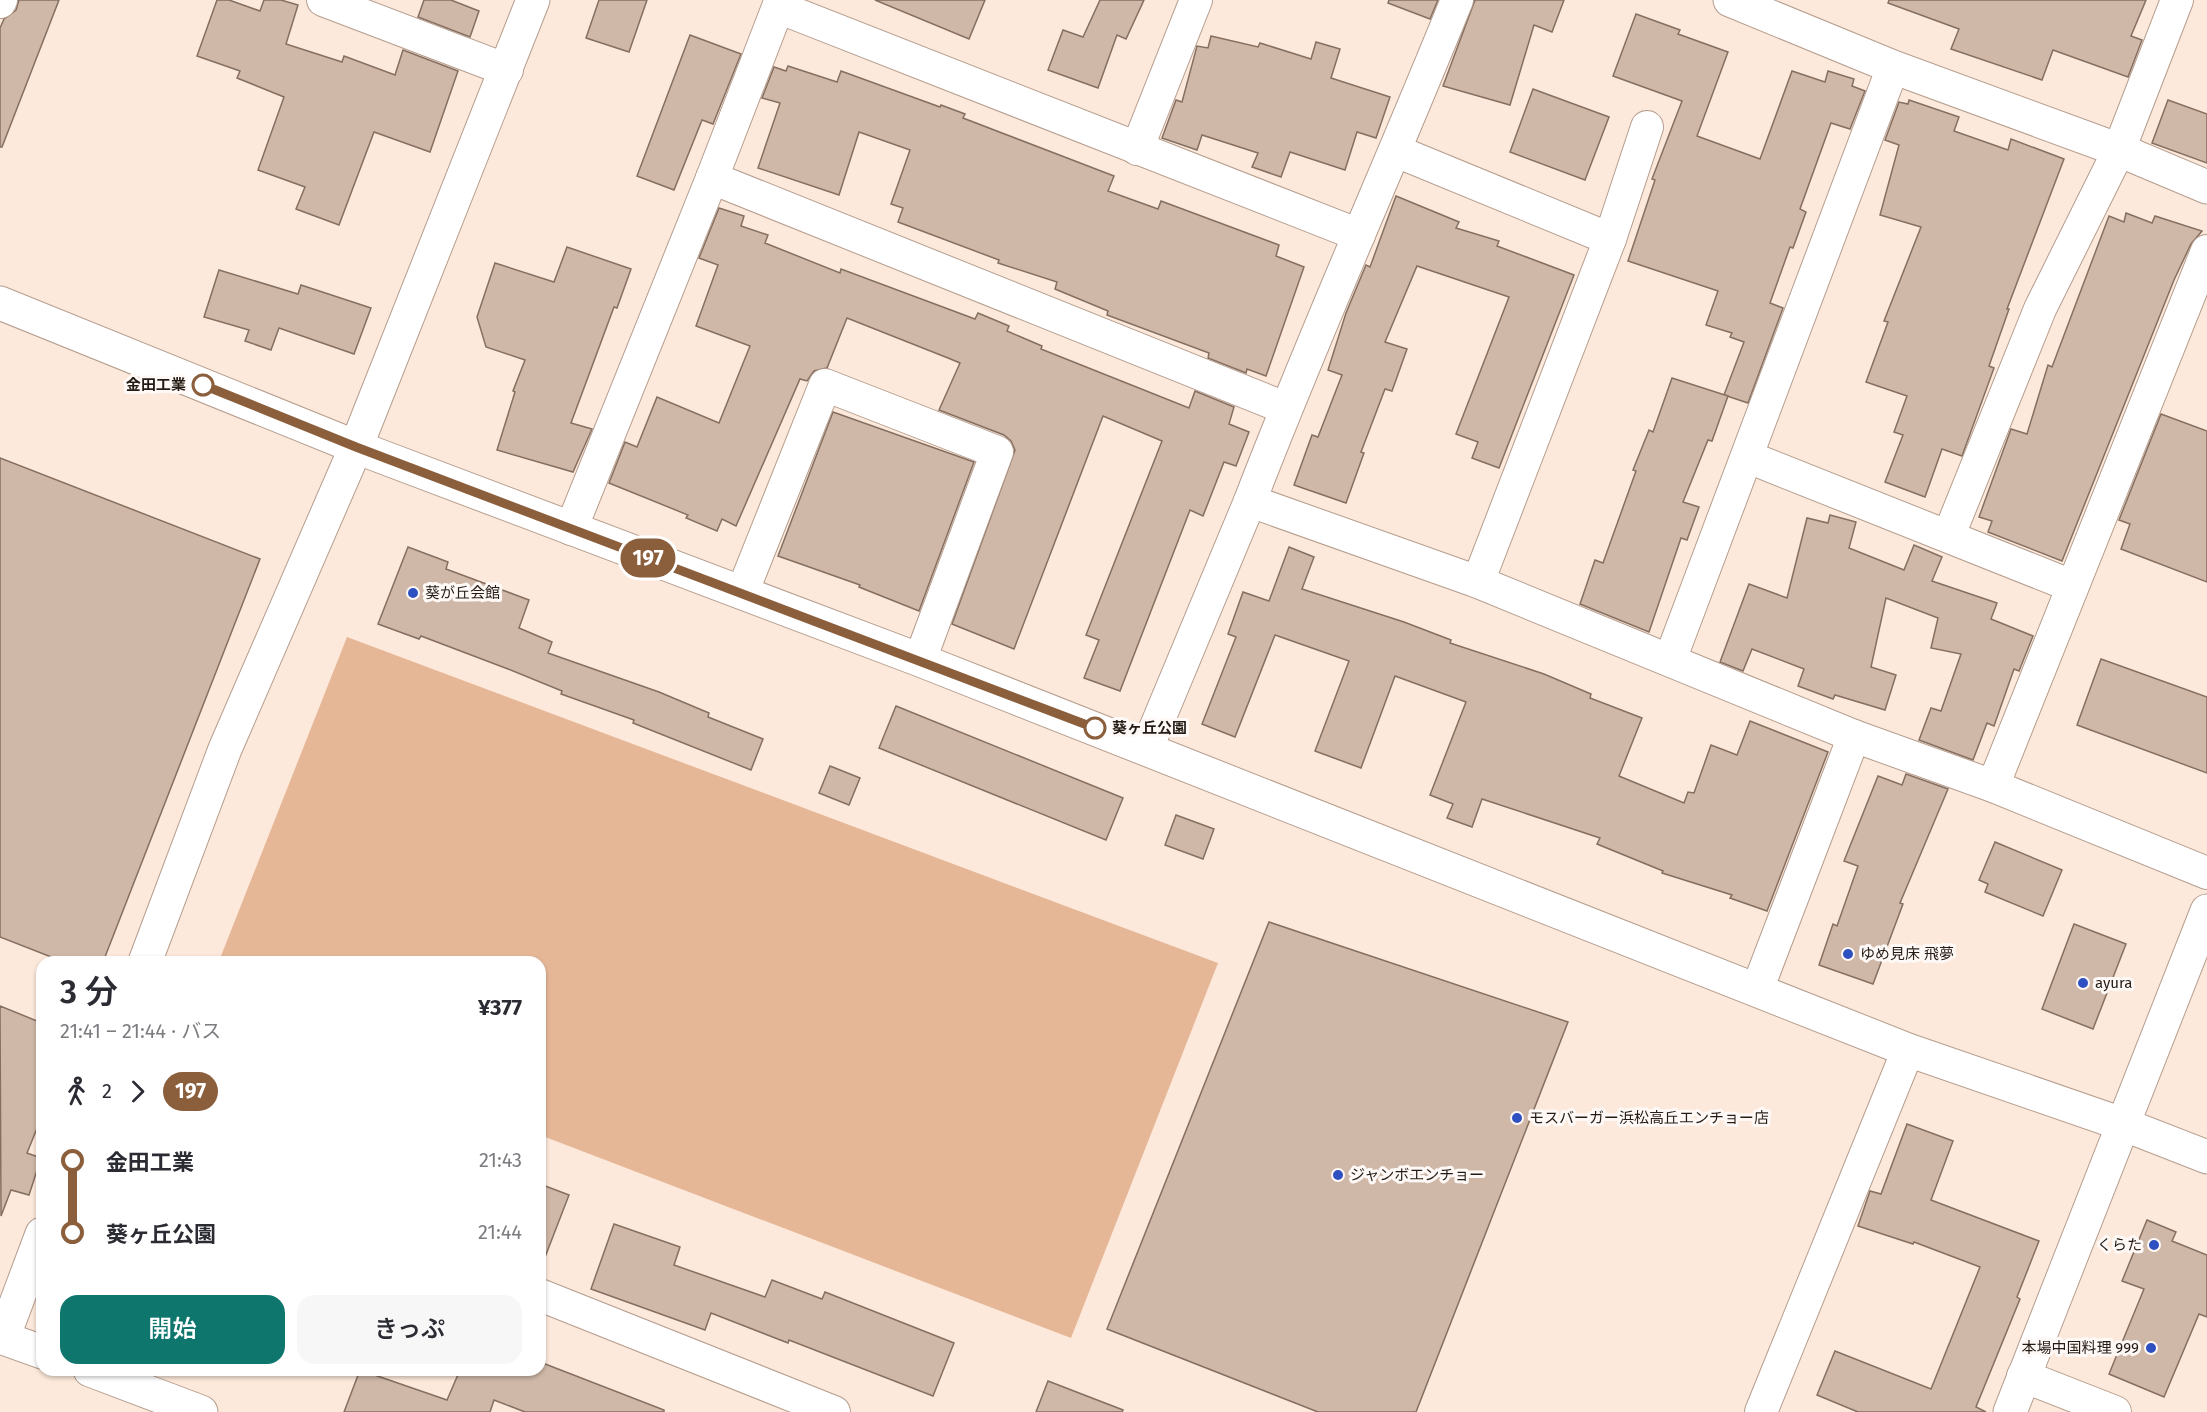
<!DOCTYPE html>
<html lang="ja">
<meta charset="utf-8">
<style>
:root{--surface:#fff;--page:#f7f7f7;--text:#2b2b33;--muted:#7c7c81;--accent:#0f766e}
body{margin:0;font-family:"Fira Sans","Noto Sans JP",sans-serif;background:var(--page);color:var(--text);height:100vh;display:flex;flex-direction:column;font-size:22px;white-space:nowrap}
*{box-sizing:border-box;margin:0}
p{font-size:20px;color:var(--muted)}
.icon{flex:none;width:33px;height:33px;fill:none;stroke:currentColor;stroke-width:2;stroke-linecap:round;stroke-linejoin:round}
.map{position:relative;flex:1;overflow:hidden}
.sheet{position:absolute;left:36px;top:956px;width:510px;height:420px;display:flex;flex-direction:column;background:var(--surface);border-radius:18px;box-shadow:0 2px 4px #0004}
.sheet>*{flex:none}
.badge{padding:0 12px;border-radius:20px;font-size:21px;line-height:39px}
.map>.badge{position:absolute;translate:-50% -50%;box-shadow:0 0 0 3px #fff}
.legs{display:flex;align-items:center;gap:9px;height:66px;padding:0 24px;font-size:20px}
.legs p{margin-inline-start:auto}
.head{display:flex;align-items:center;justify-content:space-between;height:102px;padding:0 24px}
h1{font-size:33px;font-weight:600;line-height:45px}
.cta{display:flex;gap:12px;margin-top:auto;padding:12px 24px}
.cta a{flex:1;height:69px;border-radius:18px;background:var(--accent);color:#fff;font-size:24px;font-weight:600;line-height:69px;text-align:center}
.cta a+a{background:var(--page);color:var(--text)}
ul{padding:0 24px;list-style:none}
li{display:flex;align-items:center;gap:21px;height:72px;font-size:22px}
li i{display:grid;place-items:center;width:9px;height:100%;margin:0 8px;background:currentColor}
li i::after{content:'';width:15px;height:15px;margin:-8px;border:4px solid;border-radius:50%;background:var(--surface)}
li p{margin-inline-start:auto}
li:first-child i{background:linear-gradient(#0000 50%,currentColor 0)}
li:last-child i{background:linear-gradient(currentColor 50%,#0000 0)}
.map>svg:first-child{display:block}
.green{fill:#e6b797}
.building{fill:#d0b8a8;stroke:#856f60;stroke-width:1.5}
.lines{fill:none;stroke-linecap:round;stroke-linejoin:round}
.minor-casing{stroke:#b59d8e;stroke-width:34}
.tertiary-casing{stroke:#b59d8e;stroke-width:35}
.minor{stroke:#fff;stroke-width:32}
.tertiary{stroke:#fff;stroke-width:33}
.line-1-casing{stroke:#fff;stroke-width:14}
.line-1{stroke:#8b5e3c;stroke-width:9}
.stop-1-dot{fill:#fff;stroke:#8b5e3c;stroke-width:3}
.poi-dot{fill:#2e50c0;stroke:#fef9f6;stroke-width:2}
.labels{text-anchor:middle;stroke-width:6;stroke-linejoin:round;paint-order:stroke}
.stop-label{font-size:15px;font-weight:bold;fill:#241b15;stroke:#fef9f6;text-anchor:end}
.poi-label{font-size:15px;fill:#241b15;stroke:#fef9f6;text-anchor:start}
</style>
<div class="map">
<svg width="2207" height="1412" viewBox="0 0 2207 1412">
<rect width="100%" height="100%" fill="#fde9db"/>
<!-- green -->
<path class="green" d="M 347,637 L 1218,963 L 1071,1338 L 540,1135 L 540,962 L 219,961 Z"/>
<!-- building -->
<g class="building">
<path d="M 19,0 L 59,0 L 2,147 L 0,147 L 0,28 L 4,19 L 16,10 Z"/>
<path d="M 217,0 L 229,0 L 260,11 L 264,0 L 281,0 L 298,5 L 286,44 L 342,62 L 344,56 L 395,75 L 403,50 L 458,71 L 430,152 L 374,132 L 339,225 L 296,209 L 305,187 L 258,170 L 284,97 L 237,78 L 240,71 L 197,56 Z"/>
<path d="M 424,0 L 451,0 L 479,11 L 470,37 L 418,17 Z"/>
<path d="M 599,0 L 647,0 L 629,52 L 586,38 Z"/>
<path d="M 875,0 L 985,0 L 969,39 Z"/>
<path d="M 1100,0 L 1144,0 L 1126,39 L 1117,35 L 1098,88 L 1048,70 L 1063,30 L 1083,37 Z"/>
<path d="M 1389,0 L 1438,0 L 1430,19 L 1388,3 Z"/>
<path d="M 1475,0 L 1564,0 L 1552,32 L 1534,25 L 1510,105 L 1443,86 Z"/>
<path d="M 1889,0 L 2146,0 L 2131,36 L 2142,40 L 2128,77 L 2053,50 L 2042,80 L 1951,49 L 1959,29 L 1888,3 Z"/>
<path d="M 1636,14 L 1680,30 L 1678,34 L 1728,52 L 1697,136 L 1760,159 L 1792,71 L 1825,82 L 1828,71 L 1854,79 L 1852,86 L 1865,91 L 1850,129 L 1831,123 L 1800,209 L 1806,212 L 1793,248 L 1790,247 L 1770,303 L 1783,308 L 1748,403 L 1724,395 L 1744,342 L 1730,337 L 1732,333 L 1706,325 L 1718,291 L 1628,261 L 1655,180 L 1652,179 L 1682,101 L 1613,76 Z"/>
<path d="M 690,35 L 741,54 L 713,124 L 702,120 L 674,190 L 637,176 Z"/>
<path d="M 1211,36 L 1258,47 L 1260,43 L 1311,59 L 1316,42 L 1340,49 L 1331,78 L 1390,97 L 1376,138 L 1357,132 L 1345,170 L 1290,152 L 1281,177 L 1252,167 L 1258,153 L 1202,135 L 1197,150 L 1162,138 L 1176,100 L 1182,102 L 1197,46 L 1208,48 Z"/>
<path d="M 788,66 L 837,82 L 841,71 L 940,107 L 941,105 L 965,114 L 963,118 L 1114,176 L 1108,191 L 1158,209 L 1161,201 L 1279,245 L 1276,256 L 1304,267 L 1266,376 L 1247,369 L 1246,373 L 1208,358 L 1209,353 L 1107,315 L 1108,311 L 1055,289 L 1057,282 L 998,263 L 999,260 L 898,222 L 903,208 L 891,204 L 910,150 L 859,132 L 839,195 L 758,168 L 780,103 L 762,98 L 774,67 L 786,71 Z"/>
<path d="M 1533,89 L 1609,117 L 1585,180 L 1510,152 Z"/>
<path d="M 1909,100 L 1959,117 L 1954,131 L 2008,150 L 2011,139 L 2064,159 L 2007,309 L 2009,309 L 1989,366 L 1994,368 L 1962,456 L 1942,449 L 1925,497 L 1885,482 L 1903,435 L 1894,432 L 1907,396 L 1866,382 L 1888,322 L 1884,321 L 1921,227 L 1880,215 L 1899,145 L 1885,140 L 1899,102 L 1908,104 Z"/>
<path d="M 2168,100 L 2207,114 L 2207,163 L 2152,143 Z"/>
<path d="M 1396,196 L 1459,222 L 1456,228 L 1499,241 L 1497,246 L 1574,275 L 1499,468 L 1472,458 L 1478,442 L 1456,434 L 1509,297 L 1417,266 L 1385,342 L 1407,349 L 1392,391 L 1385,389 L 1361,452 L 1364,453 L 1346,503 L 1294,485 L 1312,435 L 1318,437 L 1342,375 L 1328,370 L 1346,313 L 1366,265 L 1370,267 Z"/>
<path d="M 719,208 L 744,216 L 741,226 L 768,235 L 765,243 L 840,273 L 841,269 L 975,319 L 978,313 L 1009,326 L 1007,331 L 1042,346 L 1041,349 L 1189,408 L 1195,391 L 1234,407 L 1229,424 L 1249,432 L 1236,466 L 1224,462 L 1203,516 L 1190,510 L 1120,691 L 1084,678 L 1099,640 L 1086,635 L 1162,441 L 1103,416 L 1014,649 L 952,624 L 1015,450 L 1011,441 L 1004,435 L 939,410 L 960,363 L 948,358 L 847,318 L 827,368 L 814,371 L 807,381 L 800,379 L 736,526 L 722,519 L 717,531 L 686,518 L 688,515 L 609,483 L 625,442 L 637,447 L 657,397 L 719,423 L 750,346 L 696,326 L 718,265 L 699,258 Z"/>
<path d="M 2126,213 L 2152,223 L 2155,216 L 2202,231 L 2191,244 L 2174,280 L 2062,561 L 1988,532 L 1992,521 L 1979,517 L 2011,429 L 2027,434 L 2048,365 L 2052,367 L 2109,216 L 2124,222 Z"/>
<path d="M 567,247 L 631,269 L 617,308 L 614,307 L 571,423 L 592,429 L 573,472 L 497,450 L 515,392 L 513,391 L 525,360 L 486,347 L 477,317 L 495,263 L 554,282 Z"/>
<path d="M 219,270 L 298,294 L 301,285 L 371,308 L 354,354 L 279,328 L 271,350 L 245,341 L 249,330 L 204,317 Z"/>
<path d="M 1672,378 L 1728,396 L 1712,441 L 1708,440 L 1683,502 L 1699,507 L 1687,540 L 1681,538 L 1649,632 L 1580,604 L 1595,560 L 1603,563 L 1636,471 L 1633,470 L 1649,430 L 1653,432 Z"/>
<path d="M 833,412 L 974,462 L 919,611 L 859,587 L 860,585 L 778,556 Z"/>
<path d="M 2161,414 L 2207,431 L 2207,582 L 2121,549 L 2130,524 L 2119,520 Z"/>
<path d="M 0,458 L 260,559 L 103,962 L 64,962 L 0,937 Z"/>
<path d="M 1830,515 L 1856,522 L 1849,548 L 1904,570 L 1914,545 L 1942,557 L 1932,581 L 1997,603 L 1991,619 L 2033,636 L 2019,671 L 2014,669 L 1994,726 L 1987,723 L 1973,760 L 1919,740 L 1931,708 L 1941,711 L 1961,654 L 1931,648 L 1938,618 L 1886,598 L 1871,667 L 1896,675 L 1885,710 L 1835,695 L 1833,699 L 1798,686 L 1804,669 L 1752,649 L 1743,671 L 1720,662 L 1749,584 L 1787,598 L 1807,518 L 1828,523 Z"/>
<path d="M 408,547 L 448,562 L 446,569 L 529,600 L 519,628 L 552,642 L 548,653 L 659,692 L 709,713 L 708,717 L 763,739 L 751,770 L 633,723 L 634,720 L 561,694 L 562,691 L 508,669 L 421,636 L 419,639 L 378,624 Z"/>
<path d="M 1289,547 L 1314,557 L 1302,589 L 1404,622 L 1451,640 L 1450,643 L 1544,674 L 1591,694 L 1590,698 L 1642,718 L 1619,776 L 1684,803 L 1688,792 L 1694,793 L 1711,745 L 1737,755 L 1750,721 L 1828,752 L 1767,911 L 1730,898 L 1732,895 L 1662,873 L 1663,871 L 1597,844 L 1600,838 L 1482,799 L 1472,827 L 1447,818 L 1453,804 L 1430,795 L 1466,702 L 1395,676 L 1361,768 L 1315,751 L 1349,661 L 1275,635 L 1235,737 L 1202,724 L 1236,637 L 1228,634 L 1243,592 L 1269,601 Z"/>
<path d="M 2101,659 L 2207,697 L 2207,773 L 2077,725 Z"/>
<path d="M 896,706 L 1123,798 L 1106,840 L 879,748 Z"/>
<path d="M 830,766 L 860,778 L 849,805 L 819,793 Z"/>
<path d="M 1906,774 L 1948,789 L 1900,903 L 1903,904 L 1873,984 L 1819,965 L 1833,924 L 1837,926 L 1858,866 L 1844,861 L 1878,776 L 1902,785 Z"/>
<path d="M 1176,815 L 1214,829 L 1203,859 L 1165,845 Z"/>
<path d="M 1995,842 L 2062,870 L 2043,916 L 1985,892 L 1988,884 L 1979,880 Z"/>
<path d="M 1269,922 L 1568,1022 L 1416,1412 L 1318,1412 L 1107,1329 Z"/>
<path d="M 2074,924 L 2126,944 L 2093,1029 L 2042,1009 Z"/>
<path d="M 0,1006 L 42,1023 L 42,1116 L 27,1153 L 41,1158 L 29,1195 L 11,1190 L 1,1216 Z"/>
<path d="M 1907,1124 L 1953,1141 L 1931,1200 L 2039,1241 L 2017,1297 L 2020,1299 L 1976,1407 L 1986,1412 L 1858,1412 L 1817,1395 L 1835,1351 L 1931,1389 L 1980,1267 L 1914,1242 L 1913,1244 L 1858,1226 L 1870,1191 L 1881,1194 Z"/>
<path d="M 540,1184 L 569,1195 L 542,1265 L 540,1264 Z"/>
<path d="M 2147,1220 L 2176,1232 L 2172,1241 L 2207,1255 L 2207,1317 L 2199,1314 L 2164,1397 L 2109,1374 L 2144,1289 L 2122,1281 Z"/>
<path d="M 614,1224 L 680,1247 L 674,1265 L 765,1297 L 772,1280 L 822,1299 L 825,1292 L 954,1343 L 933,1396 L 789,1340 L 788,1343 L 711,1313 L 705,1330 L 591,1289 Z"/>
<path d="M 540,1362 L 664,1410 L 664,1412 L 525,1412 L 494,1400 L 490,1412 L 344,1412 L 360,1370 L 447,1400 L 460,1370 L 540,1370 Z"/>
<path d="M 1048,1381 L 1123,1410 L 1122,1412 L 1036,1412 Z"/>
</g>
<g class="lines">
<defs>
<g id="minor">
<path d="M 323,0 L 507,70"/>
<path d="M 1457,0 C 1389,168 1315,332 1250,501 L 1478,582 L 1854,736 L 1993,786 L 2207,873"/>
<path d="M 0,2 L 1,0"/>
<path d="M 1137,149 L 1196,0"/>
<path d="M 1396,151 L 1610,239 L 1478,582"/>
<path d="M 712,178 L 778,7 L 1359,235"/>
<path d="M 1610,239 L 1647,127"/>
<path d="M 1748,457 L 2072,586"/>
<path d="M 571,529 L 712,178 L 1285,408"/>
<path d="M 1949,535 L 2040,309 L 2119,150 L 2177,0"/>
<path d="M 742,593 L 825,385 L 997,452 L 920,660"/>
<path d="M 1670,660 L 1893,67"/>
<path d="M 1147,748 L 1250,501"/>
<path d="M 1993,786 L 2207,251"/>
<path d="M 1757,990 L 1854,736"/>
<path d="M 540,1295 L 834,1412"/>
<path d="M 2023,1376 L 2115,1412"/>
<path d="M 1761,1412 L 1908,1050"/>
</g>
<g id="tertiary">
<path d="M 1730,0 L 1893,67 L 2119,150 L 2207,187"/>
<path d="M 0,303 L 356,447 L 920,660 L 1908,1050 L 2125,1125 L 2207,1157"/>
<path d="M 145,962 L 225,749 L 356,447 L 533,0"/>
<path d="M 0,1337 L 42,1352"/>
<path d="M 3,1338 L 42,1234"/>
<path d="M 90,1370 L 201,1412"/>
<path d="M 2010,1412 L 2207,911"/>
</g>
</defs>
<!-- minor casing -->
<use href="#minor" class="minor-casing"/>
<!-- tertiary casing -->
<use href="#tertiary" class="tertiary-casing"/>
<!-- minor -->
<use href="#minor" class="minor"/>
<!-- tertiary -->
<use href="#tertiary" class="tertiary"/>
</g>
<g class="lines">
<defs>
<path id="line-1" d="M 203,385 L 356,447 L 1095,728"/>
</defs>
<!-- line-1 casing -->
<use href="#line-1" class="line-1-casing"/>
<!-- line-1 -->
<use href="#line-1" class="line-1"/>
</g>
<!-- markers -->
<g class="stop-1-dot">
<circle cx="203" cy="385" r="10"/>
<circle cx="1095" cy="728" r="10"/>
</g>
<g class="poi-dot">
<circle cx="413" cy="593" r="6"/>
<circle cx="1848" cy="954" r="6"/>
<circle cx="2083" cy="983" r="6"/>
<circle cx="1517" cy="1118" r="6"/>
<circle cx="1338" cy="1175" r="6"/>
<circle cx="2154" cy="1245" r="6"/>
<circle cx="2151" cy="1348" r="6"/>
</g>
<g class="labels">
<!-- stop labels -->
<g class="stop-label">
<text x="186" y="390">金田工業</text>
<text x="1112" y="733" text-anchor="start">葵ヶ丘公園</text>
</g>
<!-- poi labels -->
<g class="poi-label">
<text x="425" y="598">葵が丘会館</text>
<text x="1860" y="959">ゆめ見床 飛夢</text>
<text x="2095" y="988">ayura</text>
<text x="1529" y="1123">モスバーガー浜松高丘エンチョー店</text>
<text x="1350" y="1180">ジャンボエンチョー</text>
<text x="2142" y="1250" text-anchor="end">くらた</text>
<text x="2139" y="1353" text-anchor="end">本場中国料理 999</text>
</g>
</g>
</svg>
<b class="badge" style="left:648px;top:558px;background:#8b5e3c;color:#fff">197</b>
<section class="sheet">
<div class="head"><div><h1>3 分</h1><p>21:41 – 21:44 · バス</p></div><b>¥377</b></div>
<div class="legs"><svg class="icon" aria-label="walk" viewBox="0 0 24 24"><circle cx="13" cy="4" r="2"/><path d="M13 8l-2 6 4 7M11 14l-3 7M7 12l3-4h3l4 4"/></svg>2<svg class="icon" aria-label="forward" viewBox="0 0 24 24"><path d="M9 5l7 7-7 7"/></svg><b class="badge" style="background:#8b5e3c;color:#fff">197</b></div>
<ul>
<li><i style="color:#8b5e3c"></i><b>金田工業</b><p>21:43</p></li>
<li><i style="color:#8b5e3c"></i><b>葵ヶ丘公園</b><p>21:44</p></li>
</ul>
<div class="cta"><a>開始</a><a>きっぷ</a></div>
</section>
</div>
